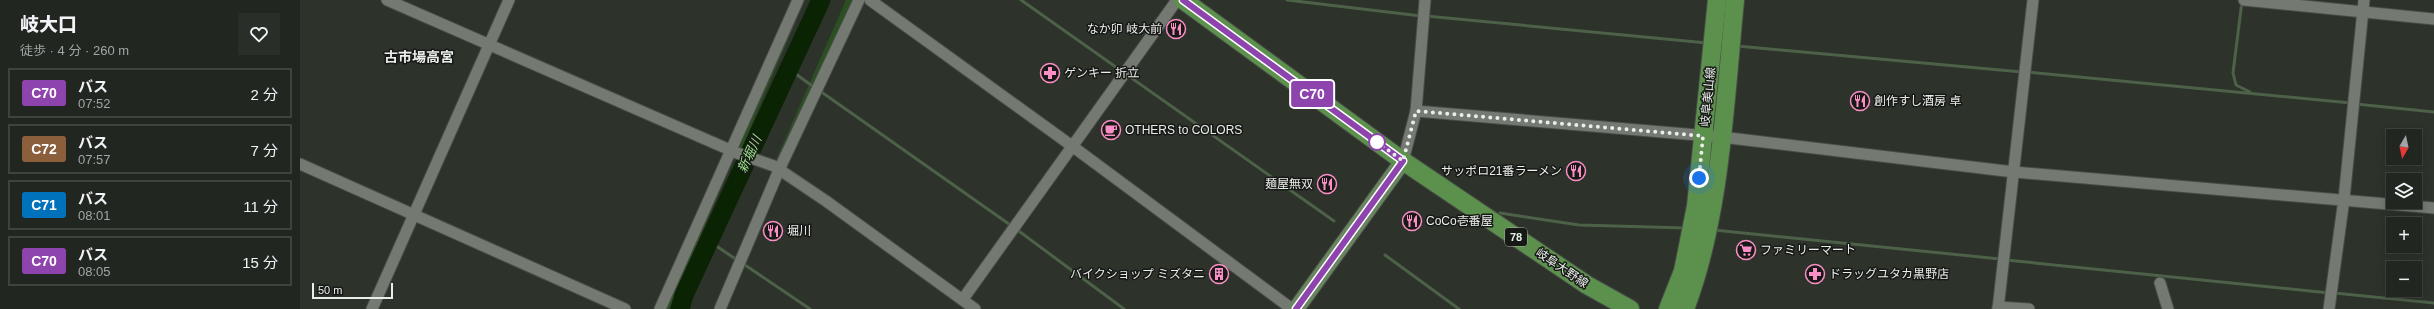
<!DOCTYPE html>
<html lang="ja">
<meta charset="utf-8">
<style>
:root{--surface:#222620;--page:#2a2e29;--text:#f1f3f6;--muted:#a2a5a5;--line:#3f433e}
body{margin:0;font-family:Helvetica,"Noto Sans JP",sans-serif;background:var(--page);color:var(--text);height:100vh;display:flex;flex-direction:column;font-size:15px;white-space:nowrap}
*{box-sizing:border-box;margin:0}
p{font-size:13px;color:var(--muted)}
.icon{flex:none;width:22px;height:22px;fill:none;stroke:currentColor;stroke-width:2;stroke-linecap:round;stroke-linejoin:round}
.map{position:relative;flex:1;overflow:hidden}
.drawer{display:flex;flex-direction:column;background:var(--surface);width:300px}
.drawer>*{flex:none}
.badge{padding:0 8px;border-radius:3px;font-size:14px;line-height:26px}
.needle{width:26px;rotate:189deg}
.controls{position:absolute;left:2086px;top:129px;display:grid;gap:8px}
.controls a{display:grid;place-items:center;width:36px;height:36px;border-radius:0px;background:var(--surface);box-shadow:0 2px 10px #0003,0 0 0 1px var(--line);font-size:20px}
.scale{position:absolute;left:12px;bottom:10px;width:81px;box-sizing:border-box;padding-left:4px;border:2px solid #eaeeea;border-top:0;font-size:11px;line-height:14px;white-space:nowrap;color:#eaeeea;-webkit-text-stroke:3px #171916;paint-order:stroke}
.you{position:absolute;width:20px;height:20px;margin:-10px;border:3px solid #fff;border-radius:50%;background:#1a73e8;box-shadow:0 0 0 6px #1a73e833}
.map>.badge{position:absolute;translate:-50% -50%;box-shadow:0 0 0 2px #fff}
.round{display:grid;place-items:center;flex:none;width:42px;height:42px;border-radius:0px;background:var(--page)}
.overview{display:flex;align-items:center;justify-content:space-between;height:68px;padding:0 20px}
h1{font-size:19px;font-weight:800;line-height:30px}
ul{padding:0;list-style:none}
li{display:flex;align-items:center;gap:12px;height:50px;margin:0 8px 6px;padding:0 12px;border:2px solid var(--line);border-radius:0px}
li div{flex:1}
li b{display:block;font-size:15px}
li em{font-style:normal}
li .badge{min-width:44px;font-weight:700;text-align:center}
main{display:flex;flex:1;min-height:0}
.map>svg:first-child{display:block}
.green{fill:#2a4f20}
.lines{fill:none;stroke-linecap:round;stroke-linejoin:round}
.stream{stroke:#4d6148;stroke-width:3}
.river{stroke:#0a2403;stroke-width:19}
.street-casing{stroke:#484d47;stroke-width:13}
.secondary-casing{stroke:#484d47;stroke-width:18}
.primary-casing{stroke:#484d47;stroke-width:20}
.street{stroke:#747a72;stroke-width:11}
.secondary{stroke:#68855f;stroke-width:16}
.primary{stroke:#5c904d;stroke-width:18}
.line-casing{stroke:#fff;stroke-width:9}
.line{stroke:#8e44ad;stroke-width:6}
.walk{stroke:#eaeeea;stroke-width:4;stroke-dasharray:0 7.2}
.stop-dot{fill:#fff;stroke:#8e44ad;stroke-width:2}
.labels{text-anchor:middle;stroke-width:3;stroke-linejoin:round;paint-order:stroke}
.shield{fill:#171916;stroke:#abaeaa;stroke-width:1}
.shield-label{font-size:11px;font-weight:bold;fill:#eaeeea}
.poi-label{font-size:12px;fill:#eaeeea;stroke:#171916;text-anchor:start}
.street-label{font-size:12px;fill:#eaeeea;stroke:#171916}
.water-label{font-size:13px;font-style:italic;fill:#9ce38a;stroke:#171916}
.quarter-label{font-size:14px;font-weight:bold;fill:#eaeeea;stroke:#171916}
</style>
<main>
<section class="drawer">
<div class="overview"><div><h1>岐大口</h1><p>徒歩 · 4 分 · 260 m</p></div><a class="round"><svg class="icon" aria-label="heart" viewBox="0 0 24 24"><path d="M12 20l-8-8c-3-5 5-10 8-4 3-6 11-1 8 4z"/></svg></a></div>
<ul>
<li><span class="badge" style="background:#8e44ad;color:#fff">C70</span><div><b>バス</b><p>07:52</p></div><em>2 分</em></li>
<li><span class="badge" style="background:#8b5e3c;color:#fff">C72</span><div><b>バス</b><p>07:57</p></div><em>7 分</em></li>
<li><span class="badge" style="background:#0072bc;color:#fff">C71</span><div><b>バス</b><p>08:01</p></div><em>11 分</em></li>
<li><span class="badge" style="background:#8e44ad;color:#fff">C70</span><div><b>バス</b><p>08:05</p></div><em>15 分</em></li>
</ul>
</section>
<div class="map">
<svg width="2134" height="309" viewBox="0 0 2134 309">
<rect width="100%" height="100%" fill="#2d322b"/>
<!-- green -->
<g class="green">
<path d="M 500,0 L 505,0 L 441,150 L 437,146 Z"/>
<path d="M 546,0 L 553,0 L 481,162 L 475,162 Z"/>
<path d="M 428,163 L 432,163 L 369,309 L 365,309 Z"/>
</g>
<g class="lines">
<!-- stream -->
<g class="stream">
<path d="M 721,0 L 1034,221"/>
<path d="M 987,0 L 1121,16"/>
<path d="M 1942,1 L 1933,73 L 1936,85 L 1950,92"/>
<path d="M 1126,16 L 1407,43"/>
<path d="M 1437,46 L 1722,72"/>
<path d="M 489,69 L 515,88"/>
<path d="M 1728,72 L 2051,103"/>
<path d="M 520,91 L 716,229 L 824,309"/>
<path d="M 2056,104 L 2134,112"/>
<path d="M 1200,213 L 1279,225 L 1386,228"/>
<path d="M 1414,230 L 1700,259"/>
<path d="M 409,241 L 437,260"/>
<path d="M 1085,255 L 1159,309"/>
<path d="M 1706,260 L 2029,293"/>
<path d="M 442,263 L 510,309"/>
<path d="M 2034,293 L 2134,303"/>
</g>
<!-- river -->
<path class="river" d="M 380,309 L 384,295 L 521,0"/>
<defs>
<g id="street">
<path d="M 87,0 L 437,153 L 474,166 L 526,201 L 675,309"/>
<path d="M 570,0 L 772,146 L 992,309"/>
<path d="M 1944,0 L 2134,19"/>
<path d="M 1116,111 L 1421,137 L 1714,172 L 2134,208"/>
<path d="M 1103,161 L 1116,111 L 1125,0"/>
<path d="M 0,164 L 325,309"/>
<path d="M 1860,283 L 1868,309"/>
<path d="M 663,299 L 877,0"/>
<path d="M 1698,307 L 1729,309"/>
<path d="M 72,309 L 209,0"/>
<path d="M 360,309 L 498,0"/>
<path d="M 420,309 L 479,170 L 559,0"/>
<path d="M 1698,309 L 1733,0"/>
<path d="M 2029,309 L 2044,199 L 2064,0"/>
</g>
<path id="secondary" d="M 996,309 L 1103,161"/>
<g id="primary">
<path d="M 883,0 L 1103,161 L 1287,285 L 1330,309"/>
<path d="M 1368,309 L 1383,271 L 1396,206 L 1417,0"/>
<path d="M 1385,309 C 1421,215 1425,100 1435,0"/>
</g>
</defs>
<!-- street casing -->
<use href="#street" class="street-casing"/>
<!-- secondary casing -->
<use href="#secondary" class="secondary-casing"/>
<!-- primary casing -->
<use href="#primary" class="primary-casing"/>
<!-- street -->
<use href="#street" class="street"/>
<!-- secondary -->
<use href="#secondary" class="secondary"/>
<!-- primary -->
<use href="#primary" class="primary"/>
</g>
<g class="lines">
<defs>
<path id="line" d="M 883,0 L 1103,161 L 996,309"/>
</defs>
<!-- line casing -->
<use href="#line" class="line-casing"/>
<!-- line -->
<use href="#line" class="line"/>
<!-- walk -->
<path class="walk" d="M 1077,142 L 1103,161 L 1116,111 L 1403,136 L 1399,178"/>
</g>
<!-- icons -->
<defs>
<symbol id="restaurant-ring" viewBox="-11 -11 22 22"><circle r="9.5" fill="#171916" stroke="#fb8fc5" stroke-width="1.5"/><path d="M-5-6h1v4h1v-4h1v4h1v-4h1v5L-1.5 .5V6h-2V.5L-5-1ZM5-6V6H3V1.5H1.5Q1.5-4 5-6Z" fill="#fb8fc5"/></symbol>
<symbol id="pharmacy-ring" viewBox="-11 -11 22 22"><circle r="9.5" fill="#171916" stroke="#fb8fc5" stroke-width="1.5"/><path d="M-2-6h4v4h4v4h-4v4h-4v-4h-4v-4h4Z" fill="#fb8fc5"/></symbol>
<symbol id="cafe-ring" viewBox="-11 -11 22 22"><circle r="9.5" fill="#171916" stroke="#fb8fc5" stroke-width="1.5"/><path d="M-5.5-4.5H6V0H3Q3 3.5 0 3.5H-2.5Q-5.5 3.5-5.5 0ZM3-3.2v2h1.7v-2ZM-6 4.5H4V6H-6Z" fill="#fb8fc5"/></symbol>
<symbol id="supermarket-ring" viewBox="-11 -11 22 22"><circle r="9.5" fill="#171916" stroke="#fb8fc5" stroke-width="1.5"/><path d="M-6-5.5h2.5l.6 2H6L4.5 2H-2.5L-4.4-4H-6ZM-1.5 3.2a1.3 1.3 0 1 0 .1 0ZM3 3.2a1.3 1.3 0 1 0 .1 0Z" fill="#fb8fc5"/></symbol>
<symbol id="building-ring" viewBox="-11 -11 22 22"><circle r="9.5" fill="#171916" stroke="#fb8fc5" stroke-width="1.5"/><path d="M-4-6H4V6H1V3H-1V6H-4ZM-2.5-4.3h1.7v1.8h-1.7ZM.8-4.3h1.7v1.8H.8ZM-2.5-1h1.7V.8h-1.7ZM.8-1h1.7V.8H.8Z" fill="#fb8fc5"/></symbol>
</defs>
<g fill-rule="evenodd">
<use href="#restaurant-ring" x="865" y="18" width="22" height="22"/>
<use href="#pharmacy-ring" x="739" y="62" width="22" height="22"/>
<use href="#restaurant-ring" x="1549" y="90" width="22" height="22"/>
<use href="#cafe-ring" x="800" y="119" width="22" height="22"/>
<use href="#restaurant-ring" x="1265" y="160" width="22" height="22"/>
<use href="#restaurant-ring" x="1016" y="173" width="22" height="22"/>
<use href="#restaurant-ring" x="1101" y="210" width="22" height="22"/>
<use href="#restaurant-ring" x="462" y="220" width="22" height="22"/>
<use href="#supermarket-ring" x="1435" y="239" width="22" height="22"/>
<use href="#building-ring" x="908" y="263" width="22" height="22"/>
<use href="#pharmacy-ring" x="1504" y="263" width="22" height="22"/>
</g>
<!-- markers -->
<circle class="stop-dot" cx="1077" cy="142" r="8"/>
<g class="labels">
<!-- shield labels -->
<rect class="shield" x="1205" y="228" width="22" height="18" rx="3"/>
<g class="shield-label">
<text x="1216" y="241">78</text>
</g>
<!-- poi labels -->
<g class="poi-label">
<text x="862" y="33" text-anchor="end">なか卯 岐大前</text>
<text x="764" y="77">ゲンキー 折立</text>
<text x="1574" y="105">創作すし酒房 卓</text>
<text x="825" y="134">OTHERS to COLORS</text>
<text x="1262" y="175" text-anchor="end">サッポロ21番ラーメン</text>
<text x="1013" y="188" text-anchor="end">麺屋無双</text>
<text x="1126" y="225">CoCo壱番屋</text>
<text x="487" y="235">堀川</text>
<text x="1460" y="254">ファミリーマート</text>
<text x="905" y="278" text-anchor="end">バイクショップ ミズタニ</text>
<text x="1529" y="278">ドラッグユタカ黒野店</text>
</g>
<!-- street labels -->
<g class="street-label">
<text transform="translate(1408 97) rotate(-84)" y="4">岐阜美山線</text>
<text transform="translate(1262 268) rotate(34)" y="4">岐阜大野線</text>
</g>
<!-- water labels -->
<g class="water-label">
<text transform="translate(449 154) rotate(-65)" y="5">新堀川</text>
</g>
<!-- quarter labels -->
<g class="quarter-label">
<text x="119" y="62">古市場高宮</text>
</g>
</g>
</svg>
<div class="controls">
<a><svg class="needle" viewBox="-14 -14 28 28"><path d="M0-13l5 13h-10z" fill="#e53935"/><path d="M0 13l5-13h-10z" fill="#a2a5a5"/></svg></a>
<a><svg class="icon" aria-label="layers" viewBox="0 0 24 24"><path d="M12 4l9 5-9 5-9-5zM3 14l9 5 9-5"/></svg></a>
<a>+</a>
<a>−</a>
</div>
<div class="scale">50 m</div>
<div class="you" style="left:1399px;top:178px"></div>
<b class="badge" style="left:1012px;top:94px;background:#8e44ad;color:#fff">C70</b>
</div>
</main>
